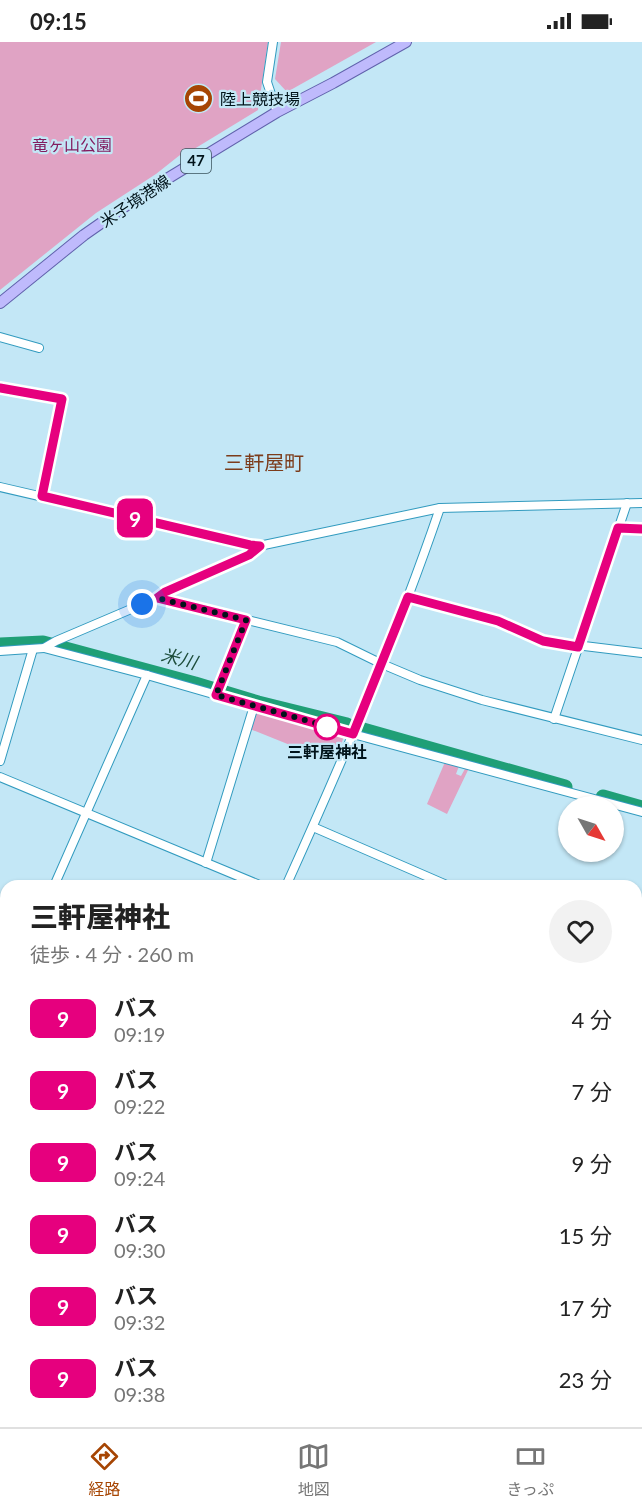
<!DOCTYPE html>
<html lang="ja">
<meta charset="utf-8">
<style>
:root{--surface:#fff;--page:#f2f2f2;--text:#222;--muted:#767676;--line:#e0e0e0;--accent:#a64503}
body{margin:0;font-family:Lato,"Noto Sans JP",sans-serif;background:var(--page);color:var(--text);height:100vh;display:flex;flex-direction:column;font-size:22px;white-space:nowrap}
*{box-sizing:border-box;margin:0}
p{font-size:20px;color:var(--muted)}
.icon{flex:none;width:33px;height:33px;fill:none;stroke:currentColor;stroke-width:2;stroke-linecap:round;stroke-linejoin:round}
.map{position:relative;flex:1;overflow:hidden}
.sheet{position:absolute;left:0px;top:838px;width:642px;height:548px;display:flex;flex-direction:column;background:var(--surface);border-radius:18px 18px 0 0;box-shadow:0 2px 4px #0004}
.sheet>*{flex:none}
.badge{padding:0 12px;border-radius:9px;font-size:21px;line-height:39px}
.needle{width:39px;rotate:129deg}
.buttons{position:absolute;left:558px;top:754px;display:grid;gap:12px}
.buttons a{display:grid;place-items:center;width:66px;height:66px;border-radius:50%;background:var(--surface);box-shadow:0 2px 4px #0004;font-size:30px}
.you{position:absolute;width:30px;height:30px;margin:-15px;border:4px solid #fff;border-radius:50%;background:#1a73e8;box-shadow:0 0 0 9px #1a73e833}
.map>.badge{position:absolute;translate:-50% -50%;box-shadow:0 0 0 3px #fff}
.round{display:grid;place-items:center;flex:none;width:63px;height:63px;border-radius:32px;background:var(--page)}
.head{display:flex;align-items:center;justify-content:space-between;height:102px;padding:0 30px}
h1{font-size:28px;font-weight:800;line-height:45px}
ul{padding:0;list-style:none}
li{display:flex;align-items:center;gap:18px;height:72px;padding:0 30px}
li div{flex:1}
li b{display:block;font-size:22px}
li em{font-style:normal}
li .badge{min-width:66px;font-weight:700;text-align:center}
.status{display:flex;justify-content:space-between;align-items:center;height:42px;padding:0 30px;background:var(--surface);direction:ltr}
.status svg{height:16px;fill:currentColor}
.tab-bar{display:flex;justify-content:space-around;align-items:center;height:84px;border-top:2px solid var(--line);background:var(--surface);font-size:16px;color:var(--muted)}
.tab-bar a{display:grid;justify-items:center;gap:3px}
.tab-bar .selected{color:var(--accent)}
.map>svg:first-child{display:block}
.green{fill:#e0a3c4}
.lines{fill:none;stroke-linecap:round;stroke-linejoin:round}
.stream{stroke:#1f9f76;stroke-width:2}
.river{stroke:#1f9f76;stroke-width:15}
.minor-casing{stroke:#329bbf;stroke-width:10}
.major-casing{stroke:#6162ac;stroke-width:12}
.minor{stroke:#fff;stroke-width:8}
.major{stroke:#bfbafc;stroke-width:10}
.line-casing{stroke:#fff;stroke-width:14}
.line{stroke:#e6007e;stroke-width:9}
.walk{stroke:#00131a;stroke-width:6;stroke-dasharray:0 10.8}
.stop-dot{fill:#fff;stroke:#e6007e;stroke-width:3}
.labels{text-anchor:middle;stroke-width:4.5;stroke-linejoin:round;paint-order:stroke}
.shield{fill:#c3e7f6;stroke:#3a535c;stroke-width:1.5}
.shield-label{font-size:15px;font-weight:bold;fill:#00131a}
.poi-label{font-size:16px;fill:#00131a;stroke:#c3e7f6;text-anchor:start}
.park-label{font-size:16px;fill:#821c5f;stroke:#c3e7f6}
.street-label{font-size:16px;fill:#00131a;stroke:#c3e7f6}
.stop-label{font-size:16px;font-weight:bold;fill:#00131a;stroke:#c3e7f6}
.water-label{font-size:18px;font-style:italic;fill:#1d4d3b;stroke:#c3e7f6}
.quarter-label{font-size:20px;fill:#7c3c1b;stroke:#c3e7f6}
</style>
<div class="status"><b>09:15</b><svg viewBox="0 0 49 12"><path d="M0 12V9h3v3zM5 12V6h3v6zM10 12V3h3v9zM15 12V0h3v12zM26 1h20v11H26zM47 4h2v5h-2z"/></svg></div>
<div class="map">
<svg width="642" height="1385" viewBox="0 0 642 1385">
<rect width="100%" height="100%" fill="#c3e7f6"/>
<!-- green -->
<g class="green">
<path d="M 0,0 L 268,0 L 258,68 L 181,115 L 180,113 L 156,132 L 96,171 L 0,248 Z"/>
<path d="M 281,0 L 376,0 L 287,50 L 275,37 Z"/>
<path d="M 256,669 L 324,685 L 344,694 L 337,715 L 321,709 L 319,712 L 297,703 L 295,705 L 250,687 Z"/>
<path d="M 445,720 L 459,724 L 456,732 L 461,734 L 466,725 L 469,726 L 447,772 L 427,762 Z"/>
</g>
<g class="lines">
<!-- stream -->
<path class="stream" d="M 0,994 L 6,998"/>
<!-- river -->
<g class="river">
<path d="M 0,603 L 43,601 L 195,642 L 258,661 L 347,683"/>
<path d="M 363,688 L 565,745"/>
<path d="M 603,755 L 642,766"/>
<path d="M 0,1020 L 6,1022"/>
<path d="M 636,1214 L 642,1216"/>
</g>
<defs>
<g id="minor">
<path d="M 273,0 L 267,40 L 277,70"/>
<path d="M 0,295 L 39,306"/>
<path d="M 0,346 L 62,357 L 42,454"/>
<path d="M 0,445 L 250,503 L 259,504 L 440,466 L 642,461"/>
<path d="M 618,486 L 642,487"/>
<path d="M 408,555 L 498,579 L 543,599 L 642,611"/>
<path d="M 157,556 L 337,600 L 382,622 L 420,638 L 482,658 L 642,698"/>
<path d="M 44,606 L 147,633 L 353,692 L 642,770"/>
<path d="M 0,609 L 44,606 L 56,599 L 157,556 L 165,550 L 239,518 L 250,513 L 259,504"/>
<path d="M 216,653 L 246,578"/>
<path d="M 554,677 L 627,461"/>
<path d="M 0,719 L 33,607"/>
<path d="M 0,735 L 262,844"/>
<path d="M 313,785 L 449,844"/>
<path d="M 206,821 L 254,664"/>
<path d="M 54,844 L 147,633"/>
<path d="M 286,844 C 342,720 396,595 440,466"/>
<path d="M 0,875 L 6,877"/>
<path d="M 636,927 L 642,929"/>
<path d="M 0,969 L 6,955"/>
<path d="M 636,1101 L 642,1104"/>
<path d="M 0,1200 L 6,1187"/>
<path d="M 636,1209 L 642,1211"/>
<path d="M 636,1324 L 642,1327"/>
<path d="M 127,1380 L 140,1385"/>
<path d="M 452,1380 L 464,1385"/>
<path d="M 573,1380 L 585,1385"/>
<path d="M 65,1385 L 67,1380"/>
<path d="M 116,1385 L 118,1380"/>
<path d="M 157,1385 L 159,1380"/>
<path d="M 198,1385 L 200,1380"/>
<path d="M 239,1385 L 241,1380"/>
<path d="M 287,1385 L 289,1380"/>
<path d="M 369,1385 L 371,1380"/>
<path d="M 430,1385 L 432,1380"/>
<path d="M 517,1385 L 519,1380"/>
</g>
<path id="major" d="M 0,261 L 84,193 L 147,149 L 277,70 L 333,41 L 406,0"/>
</defs>
<!-- minor casing -->
<use href="#minor" class="minor-casing"/>
<!-- major casing -->
<use href="#major" class="major-casing"/>
<!-- minor -->
<use href="#minor" class="minor"/>
<!-- major -->
<use href="#major" class="major"/>
</g>
<g class="lines">
<defs>
<path id="line" d="M 0,346 L 62,357 L 42,454 L 250,503 L 260,504 L 249,513 L 165,550 L 157,556 L 246,578 L 216,653 L 353,692 L 408,555 L 498,579 L 543,599 L 578,605 L 618,486 L 642,487"/>
</defs>
<!-- line casing -->
<use href="#line" class="line-casing"/>
<!-- line -->
<use href="#line" class="line"/>
<!-- walk -->
<path class="walk" d="M 142,562 L 157,556 L 246,578 L 216,653 L 333,686 L 327,685"/>
</g>
<!-- icons -->
<defs>
<symbol id="stadium-disc" viewBox="-11 -11 22 22"><circle r="9.5" fill="#a64503" stroke="#c3e7f6"/><path d="M0-5a6.5 5 0 1 0 0 10a6.5 5 0 1 0 0-10ZM-3.5-1.8h7v3.6h-7Z" fill="#fff"/></symbol>
</defs>
<g fill-rule="evenodd">
<use href="#stadium-disc" x="182" y="40" width="33" height="33"/>
</g>
<!-- markers -->
<circle class="stop-dot" cx="327" cy="685" r="12"/>
<g class="labels">
<!-- shield labels -->
<rect class="shield" x="181" y="107" width="30" height="24" rx="4.5"/>
<g class="shield-label">
<text x="196" y="124">47</text>
</g>
<!-- poi labels -->
<g class="poi-label">
<text x="220" y="63">陸上競技場</text>
</g>
<!-- park labels -->
<g class="park-label">
<text x="72" y="109">竜ヶ山公園</text>
</g>
<!-- street labels -->
<g class="street-label">
<text transform="translate(135 159) rotate(-34)" y="6">米子境港線</text>
</g>
<!-- stop labels -->
<g class="stop-label">
<text x="327" y="716">三軒屋神社</text>
</g>
<!-- water labels -->
<g class="water-label">
<text transform="translate(179 617) rotate(15)" y="6">米川</text>
</g>
<!-- quarter labels -->
<g class="quarter-label">
<text x="264" y="428">三軒屋町</text>
</g>
</g>
</svg>
<div class="buttons">
<a><svg class="needle" viewBox="-14 -14 28 28"><path d="M0-13l5 13h-10z" fill="#e53935"/><path d="M0 13l5-13h-10z" fill="#767676"/></svg></a>
</div>
<div class="you" style="left:142px;top:562px"></div>
<b class="badge" style="left:135px;top:476px;background:#e6007e;color:#fff">9</b>
<section class="sheet">
<div class="head"><div><h1>三軒屋神社</h1><p>徒歩 · 4 分 · 260 m</p></div><a class="round"><svg class="icon" aria-label="heart" viewBox="0 0 24 24"><path d="M12 20l-8-8c-3-5 5-10 8-4 3-6 11-1 8 4z"/></svg></a></div>
<ul>
<li><span class="badge" style="background:#e6007e;color:#fff">9</span><div><b>バス</b><p>09:19</p></div><em>4 分</em></li>
<li><span class="badge" style="background:#e6007e;color:#fff">9</span><div><b>バス</b><p>09:22</p></div><em>7 分</em></li>
<li><span class="badge" style="background:#e6007e;color:#fff">9</span><div><b>バス</b><p>09:24</p></div><em>9 分</em></li>
<li><span class="badge" style="background:#e6007e;color:#fff">9</span><div><b>バス</b><p>09:30</p></div><em>15 分</em></li>
<li><span class="badge" style="background:#e6007e;color:#fff">9</span><div><b>バス</b><p>09:32</p></div><em>17 分</em></li>
<li><span class="badge" style="background:#e6007e;color:#fff">9</span><div><b>バス</b><p>09:38</p></div><em>23 分</em></li>
</ul>
</section>
</div>
<nav class="tab-bar">
<a class="selected"><svg class="icon" aria-label="directions" viewBox="0 0 24 24"><path d="M12 3l9 9-9 9-9-9zM9 14v-3h6M13 9l2 2-2 2"/></svg>経路</a>
<a><svg class="icon" aria-label="map" viewBox="0 0 24 24"><path d="M3 6l6-2 6 2 6-2v14l-6 2-6-2-6 2zM9 4v14M15 6v14"/></svg>地図</a>
<a><svg class="icon" aria-label="tickets" viewBox="0 0 24 24"><path d="M3 7h18v10H3zM15 7v10"/></svg>きっぷ</a>
</nav>
